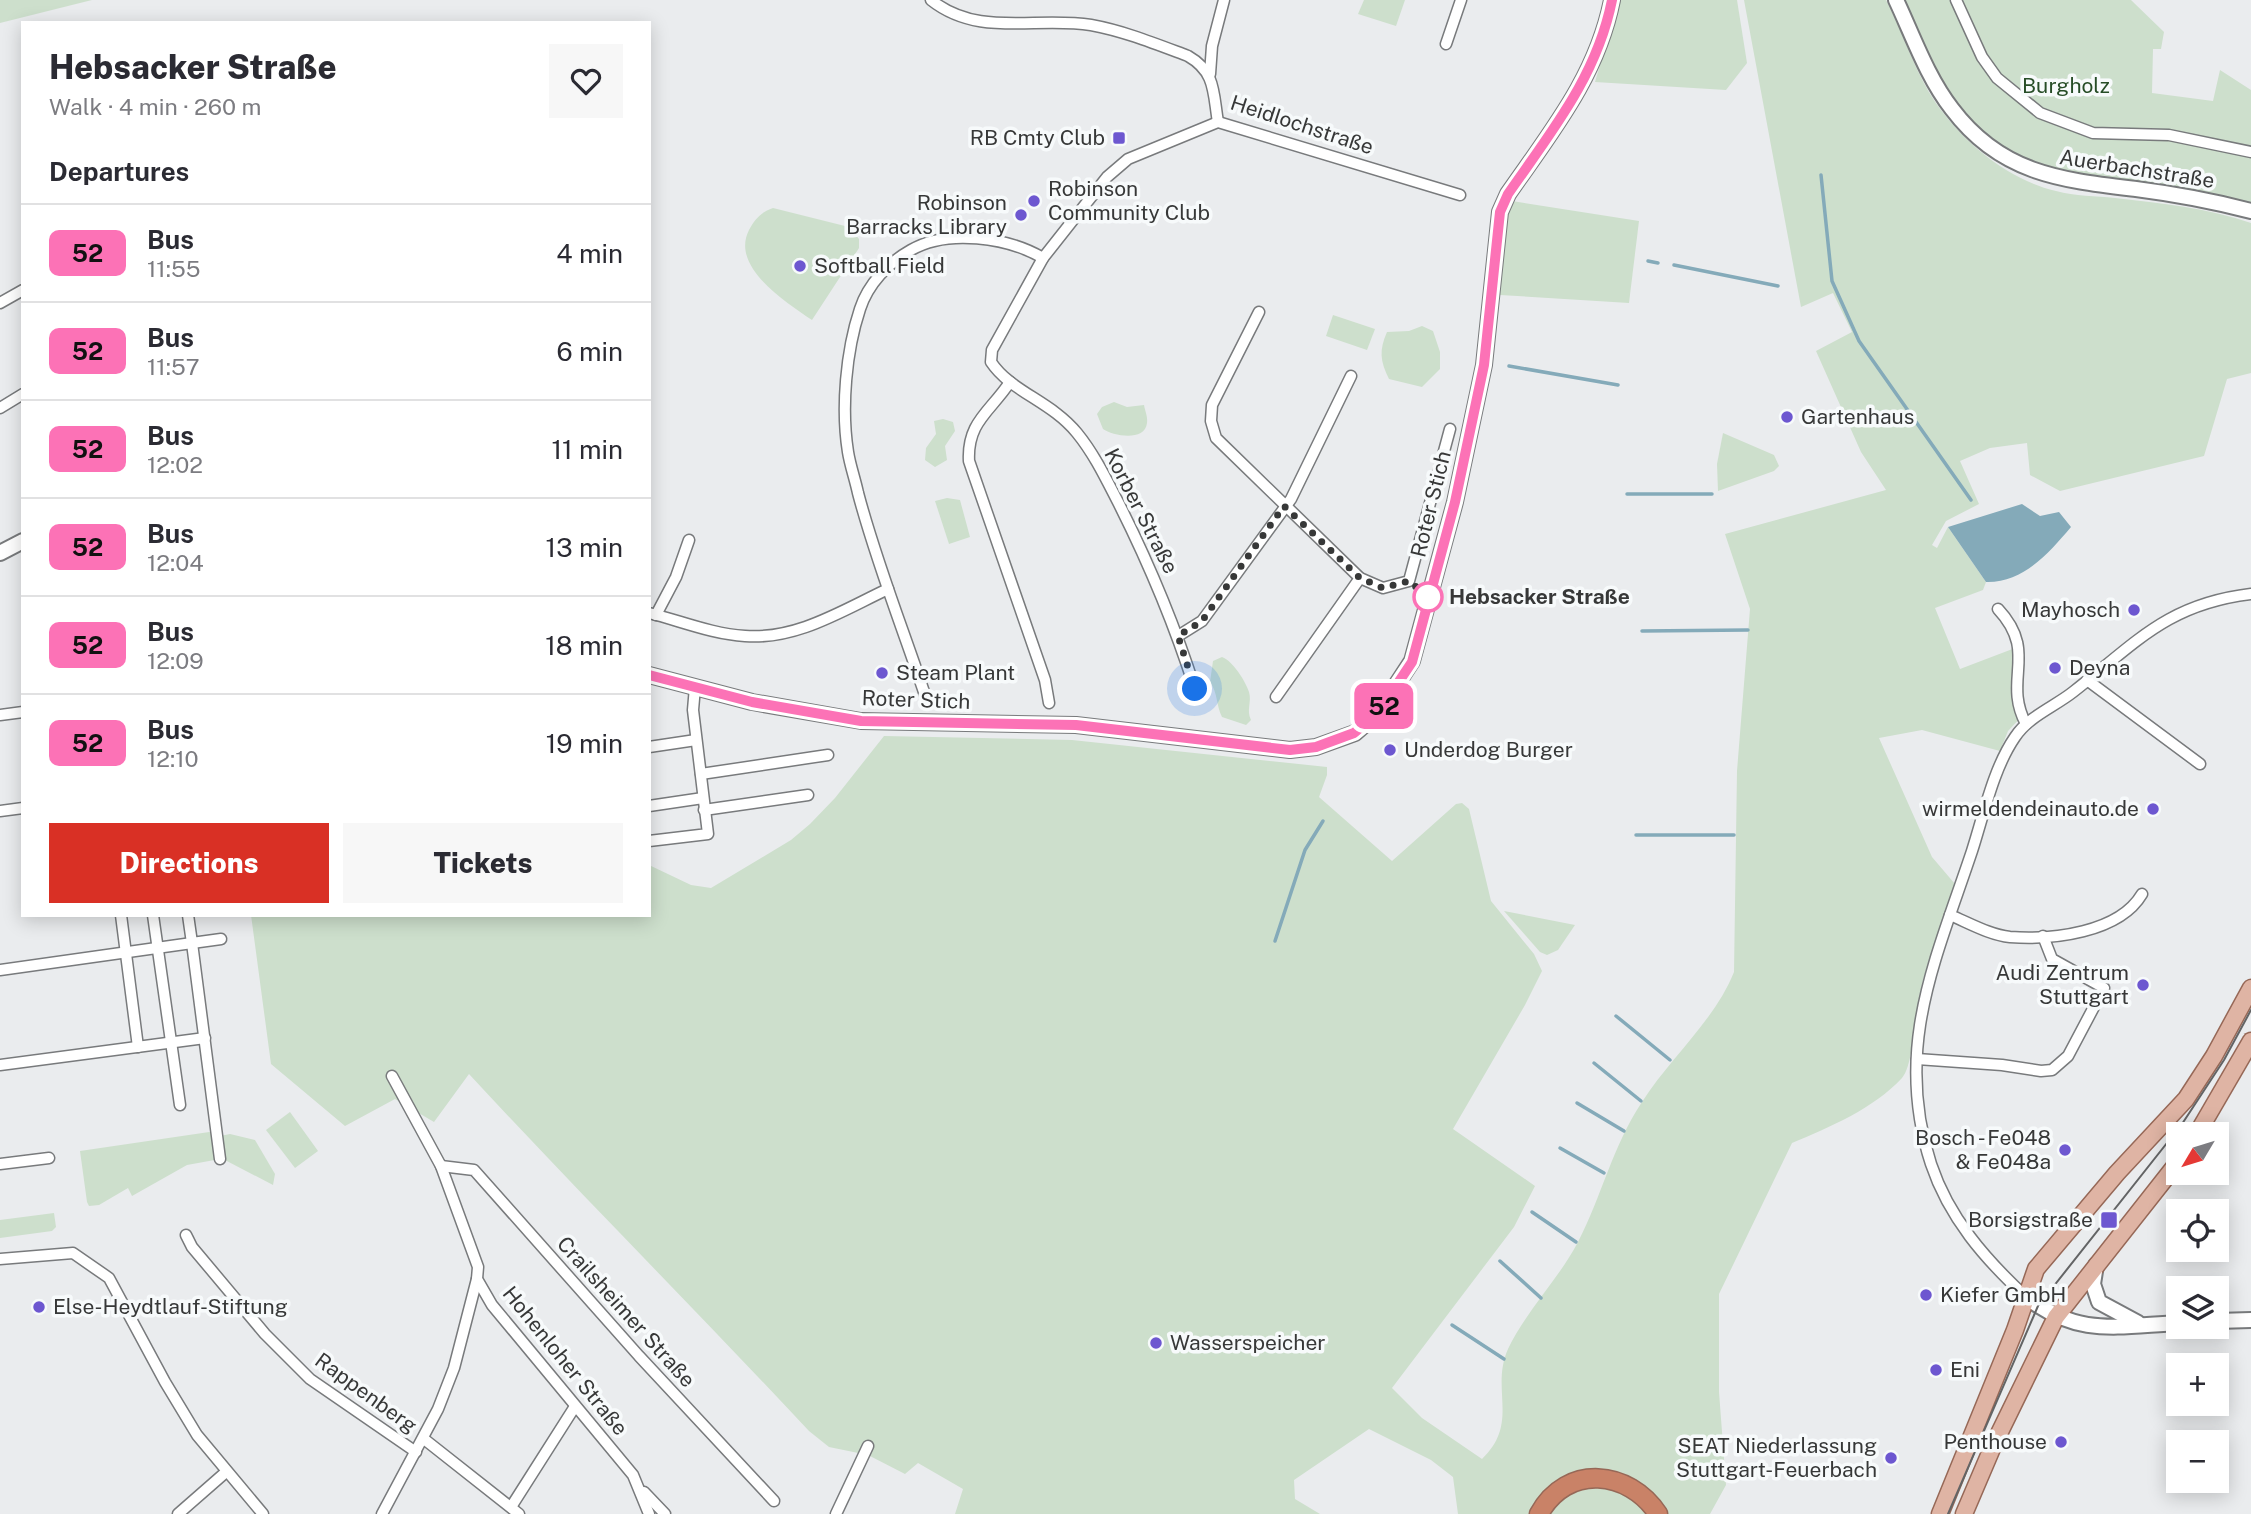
<!DOCTYPE html>
<meta charset="utf-8">
<style>
:root{--surface:#fff;--page:#f7f7f7;--text:#2b2b33;--muted:#7c7c81;--line:#e1e1e2;--accent:#d93025}
body{margin:0;font-family:"Public Sans",sans-serif;background:var(--page);color:var(--text);height:100vh;display:flex;flex-direction:column;font-size:26px;white-space:nowrap}
*{box-sizing:border-box;margin:0}
p{font-size:23px;color:var(--muted)}
.icon{flex:none;width:38px;height:38px;fill:none;stroke:currentColor;stroke-width:2;stroke-linecap:round;stroke-linejoin:round}
.map{position:relative;flex:1;overflow:hidden}
.side{position:absolute;left:21px;top:21px;width:630px;height:896px;display:flex;flex-direction:column;background:var(--surface);border-radius:0px;box-shadow:0 4px 18px #0003}
.side>*{flex:none}
.badge{padding:0 14px;border-radius:10px;font-size:24px;line-height:46px}
.needle{width:46px;rotate:232deg}
.buttons{position:absolute;left:2166px;top:1122px;display:grid;gap:14px}
.buttons a{display:grid;place-items:center;width:63px;height:63px;border-radius:0px;background:var(--surface);box-shadow:0 4px 18px #0003;font-size:35px}
.you{position:absolute;width:35px;height:35px;margin:-18px;border:5px solid #fff;border-radius:50%;background:#1a73e8;box-shadow:0 0 0 10px #1a73e833}
.map>.badge{position:absolute;translate:-50% -50%;box-shadow:0 0 0 4px #fff}
h2{padding:0 28px;font-size:26px;line-height:63px}
.round{display:grid;place-items:center;flex:none;width:74px;height:74px;border-radius:0px;background:var(--page)}
.headline{display:flex;align-items:center;justify-content:space-between;height:119px;padding:0 28px}
h1{font-size:33px;font-weight:800;line-height:52px}
.primary-button{display:flex;gap:14px;margin-top:auto;padding:14px 28px}
.primary-button a{flex:1;height:80px;border-radius:0px;background:var(--accent);color:#fff;font-size:28px;font-weight:800;line-height:80px;text-align:center}
.primary-button a+a{background:var(--page);color:var(--text)}
ul{padding:0;list-style:none}
li{display:flex;align-items:center;gap:21px;height:98px;padding:0 28px;border-top:2px solid var(--line)}
li div{flex:1}
li b{display:block;font-size:26px}
li em{font-style:normal}
li .badge{min-width:77px;font-weight:700;text-align:center}
.map>svg:first-child{display:block}
.green{fill:#cddfcc}
.water{fill:#84aab9}
.lines{fill:none;stroke-linecap:round;stroke-linejoin:round}
.stream{stroke:#84aab9;stroke-width:3.5}
.street-casing{stroke:#787a7c;stroke-width:13}
.secondary-casing{stroke:#787a7c;stroke-width:18}
.primary-casing{stroke:#966857;stroke-width:19}
.highway-casing{stroke:#966857;stroke-width:21}
.street{stroke:#fff;stroke-width:10}
.secondary{stroke:#fff;stroke-width:14}
.primary{stroke:#dfb4a4;stroke-width:16}
.highway{stroke:#c98267;stroke-width:18}
.tram{stroke:#636465;stroke-width:2}
.line-casing{stroke:#fff;stroke-width:16}
.line{stroke:#fc72b6;stroke-width:10}
.walk{stroke:#373838;stroke-width:7;stroke-dasharray:0 12.6}
.poi-dot{fill:#6d57d0;stroke:#f7fafb;stroke-width:2.5}
.stop-dot{fill:#fff;stroke:#fc72b6;stroke-width:3.5}
.labels{text-anchor:middle;stroke-width:7;stroke-linejoin:round;paint-order:stroke}
.park-label{font-size:21px;fill:#274d27;stroke:#f7fafb}
.street-label{font-size:21px;fill:#373838;stroke:#f7fafb}
.poi-label{font-size:21px;fill:#373838;stroke:#f7fafb;text-anchor:start}
.stop-label{font-size:21px;font-weight:bold;fill:#373838;stroke:#f7fafb;text-anchor:start}
</style>
<div class="map">
<svg width="2251" height="1514" viewBox="0 0 2251 1514">
<rect width="100%" height="100%" fill="#eaecee"/>
<!-- green -->
<g class="green">
<path d="M 0,0 L 92,0 L 0,23 Z"/>
<path d="M 1364,0 L 1405,0 L 1396,26 L 1358,14 Z"/>
<path d="M 1619,0 L 1737,0 L 1747,63 L 1726,90 L 1595,82 Z"/>
<path d="M 1744,0 L 1886,0 C 1905,36 1916,77 1941,110 C 1969,147 2010,180 2056,191 C 2075,196 2096,196 2115,198 C 2161,203 2207,208 2251,223 L 2251,373 L 2227,379 L 2204,456 L 2060,491 L 2030,475 L 2027,443 L 1990,448 L 1960,461 L 1979,504 L 1946,521 L 1932,545 L 1937,548 L 1948,527 L 1986,582 L 1983,590 L 1935,608 L 1960,669 L 2023,645 L 2024,714 L 2008,731 L 2000,751 L 1922,730 L 1879,738 L 1932,857 L 1955,884 C 1943,926 1922,968 1917,1012 C 1914,1027 1912,1067 1902,1078 C 1873,1109 1830,1127 1792,1143 L 1719,1294 L 1719,1392 L 1726,1485 L 1710,1514 L 1458,1514 L 1453,1477 L 1431,1460 L 1369,1429 L 1294,1480 L 1295,1499 L 1320,1514 L 955,1514 L 963,1489 L 918,1463 L 905,1474 L 868,1455 L 829,1447 L 809,1431 C 697,1311 581,1195 469,1074 L 434,1122 L 395,1099 L 345,1126 L 271,1064 L 251,915 L 649,915 L 649,865 L 691,885 L 711,888 L 791,840 L 810,824 L 835,798 L 884,736 L 1072,740 L 1327,767 L 1327,775 L 1319,797 L 1392,861 L 1456,804 L 1462,803 L 1469,809 L 1491,901 L 1534,954 L 1542,971 L 1525,1005 L 1453,1129 L 1535,1186 L 1514,1227 L 1392,1388 L 1422,1418 L 1482,1459 C 1520,1423 1490,1389 1508,1349 C 1526,1311 1558,1280 1578,1242 C 1602,1196 1612,1147 1642,1102 C 1670,1058 1715,1020 1734,972 L 1737,771 L 1750,609 L 1725,534 L 1886,490 L 1861,452 L 1816,351 L 1852,332 L 1833,293 L 1801,307 Z"/>
<path d="M 1901,0 L 2131,0 L 2164,32 L 2161,49 L 2153,49 L 2152,93 L 2213,101 L 2220,70 L 2251,90 L 2251,206 L 2063,176 C 1965,145 1943,86 1901,0 Z"/>
<path d="M 1512,201 L 1639,221 L 1629,303 L 1500,295 L 1505,218 Z"/>
<path d="M 773,208 L 849,227 L 859,239 L 859,248 L 812,320 C 786,302 730,267 749,230 C 755,219 761,212 773,208 Z"/>
<path d="M 1333,315 L 1375,329 L 1367,350 L 1326,336 Z"/>
<path d="M 1422,326 L 1433,331 L 1440,352 L 1440,369 L 1422,387 L 1389,379 C 1380,361 1379,350 1387,332 L 1409,331 Z"/>
<path d="M 1114,402 L 1127,407 L 1144,405 C 1145,411 1148,417 1147,423 C 1145,442 1113,436 1103,429 L 1097,414 L 1102,407 Z"/>
<path d="M 943,419 L 953,422 L 955,431 L 945,446 L 947,460 L 935,467 L 925,460 L 926,448 L 936,434 L 934,421 Z"/>
<path d="M 1723,433 L 1774,455 L 1779,466 L 1774,471 L 1718,491 L 1717,464 Z"/>
<path d="M 947,498 L 960,500 L 970,537 L 949,544 L 935,501 Z"/>
<path d="M 1222,657 C 1233,661 1246,682 1249,692 C 1252,702 1246,710 1251,720 L 1246,725 L 1222,717 C 1216,705 1218,693 1210,682 L 1213,661 Z"/>
<path d="M 1504,911 L 1575,925 L 1558,950 L 1547,955 L 1540,952 Z"/>
<path d="M 290,1112 L 318,1151 L 295,1168 L 266,1130 Z"/>
<path d="M 216,1131 L 220,1159 L 187,1165 L 132,1196 L 128,1188 L 99,1205 L 89,1206 L 87,1202 L 80,1151 Z"/>
<path d="M 230,1134 L 255,1140 L 275,1174 L 273,1185 L 223,1159 L 220,1136 Z"/>
<path d="M 54,1213 L 56,1227 L 52,1231 L 0,1238 L 0,1220 Z"/>
</g>
<!-- water -->
<path class="water" d="M 2022,504 L 2040,516 L 2059,512 L 2071,527 C 2049,553 2023,583 1986,582 L 1948,527 Z"/>
<g class="lines">
<!-- stream -->
<g class="stream">
<path d="M 1821,175 L 1832,281 L 1859,341 L 1971,500"/>
<path d="M 1648,261 L 1658,263"/>
<path d="M 1674,265 L 1778,286"/>
<path d="M 1509,366 L 1618,385"/>
<path d="M 1627,494 L 1712,494"/>
<path d="M 1642,631 L 1748,630"/>
<path d="M 1636,835 L 1734,835"/>
<path d="M 1275,941 L 1305,850 L 1323,821"/>
<path d="M 1616,1016 L 1670,1060"/>
<path d="M 1594,1063 L 1641,1101"/>
<path d="M 1577,1103 L 1624,1131"/>
<path d="M 1560,1148 L 1604,1173"/>
<path d="M 1532,1212 L 1576,1242"/>
<path d="M 1500,1261 L 1541,1298"/>
<path d="M 1452,1325 L 1504,1359"/>
</g>
<defs>
<g id="street">
<path d="M 931,0 C 979,38 1035,16 1091,25 C 1124,31 1156,44 1188,56 C 1216,72 1213,93 1218,122"/>
<path d="M 1956,0 L 1982,57 L 1997,78 L 2040,113 L 2093,133 L 2169,135 L 2251,152"/>
<path d="M 1446,44 L 1461,0"/>
<path d="M 1210,74 L 1212,46 L 1224,0"/>
<path d="M 0,303 L 23,290"/>
<path d="M 1259,312 L 1212,405 L 1211,421 L 1216,438 L 1360,578 L 1383,588 L 1409,581 L 1450,429"/>
<path d="M 1010,382 C 990,412 967,422 969,461 L 1045,680 L 1049,703"/>
<path d="M 0,408 L 23,394"/>
<path d="M 1998,609 C 2039,653 2002,679 2026,724"/>
<path d="M 649,613 C 681,621 712,634 745,636 C 797,640 843,610 888,589"/>
<path d="M 656,615 L 676,577 L 689,540"/>
<path d="M 1178,636 L 1202,621 L 1291,499 L 1351,376"/>
<path d="M 2087,680 L 2200,764"/>
<path d="M 1195,689 C 1175,626 1150,566 1120,506 C 1107,481 1095,455 1077,433 C 1051,401 1011,392 991,362 L 992,350 L 1043,258 L 1107,177 L 1128,159 L 1218,122 L 1460,195"/>
<path d="M 1276,697 L 1360,578"/>
<path d="M 928,704 C 905,634 877,565 858,493 C 855,479 850,465 848,452 C 841,408 846,351 860,309 C 868,284 888,263 911,250 C 947,229 1007,237 1043,258"/>
<path d="M 0,715 L 23,712"/>
<path d="M 649,747 L 696,740"/>
<path d="M 701,774 L 828,755"/>
<path d="M 649,806 L 703,798"/>
<path d="M 704,810 L 808,795"/>
<path d="M 0,811 L 23,808"/>
<path d="M 649,841 L 708,834 L 693,710 L 695,687"/>
<path d="M 121,915 L 138,1047"/>
<path d="M 153,915 L 180,1105"/>
<path d="M 188,915 L 192,943 L 221,939"/>
<path d="M 1950,915 C 1969,923 1990,935 2010,937 C 2052,940 2119,933 2142,894"/>
<path d="M 0,970 L 192,943 L 220,1159"/>
<path d="M 1917,1059 L 2002,1065 L 2041,1071 L 2052,1070 L 2068,1056 L 2104,988 L 2052,959 L 2043,936"/>
<path d="M 0,1065 L 205,1038"/>
<path d="M 392,1076 L 441,1166 L 478,1267 L 477,1279 L 492,1305 L 633,1475 L 649,1514"/>
<path d="M 0,1164 L 49,1158"/>
<path d="M 441,1166 L 474,1170 L 639,1356 L 774,1501"/>
<path d="M 186,1235 L 192,1247 L 265,1334 L 310,1379 L 416,1452"/>
<path d="M 0,1259 L 73,1253 L 109,1278 L 165,1382 L 197,1435 L 263,1514"/>
<path d="M 2026,1297 C 1985,1259 1949,1218 1931,1164 C 1893,1048 1936,959 1972,851 C 1984,814 1993,769 2015,737 C 2029,716 2054,707 2073,692 C 2136,643 2167,604 2251,594"/>
<path d="M 424,1439 L 519,1514"/>
<path d="M 644,1492 L 665,1514"/>
<path d="M 511,1507 L 574,1408"/>
<path d="M 178,1514 L 226,1472"/>
<path d="M 382,1514 L 438,1409 L 454,1368 L 477,1279"/>
<path d="M 836,1514 L 868,1446"/>
</g>
<g id="secondary">
<path d="M 1896,0 C 1913,36 1927,77 1952,109 C 2001,174 2061,180 2136,189 C 2175,194 2213,201 2251,211"/>
<path d="M 0,553 L 23,541"/>
<path d="M 649,675 L 752,702 L 861,721 L 1076,725 L 1290,750 L 1316,747 L 1355,733 L 1378,713 L 1412,661 L 1455,502 L 1484,365 L 1500,212 L 1508,194 C 1551,132 1597,76 1612,0"/>
<path d="M 2096,1265 L 2093,1284 L 2099,1302 L 2138,1323"/>
<path d="M 2026,1297 C 2079,1337 2116,1326 2179,1323"/>
<path d="M 2217,1321 L 2251,1320"/>
</g>
<g id="primary">
<path d="M 2197,1134 L 2251,1041"/>
<path d="M 1940,1514 L 2015,1330 L 2036,1269 L 2117,1173 L 2186,1099 L 2214,1056 L 2251,988"/>
<path d="M 1964,1514 L 1993,1446 L 2056,1317 L 2179,1161"/>
</g>
<path id="highway" d="M 1539,1514 C 1567,1463 1629,1470 1658,1514"/>
</defs>
<!-- street casing -->
<use href="#street" class="street-casing"/>
<!-- secondary casing -->
<use href="#secondary" class="secondary-casing"/>
<!-- primary casing -->
<use href="#primary" class="primary-casing"/>
<!-- highway casing -->
<use href="#highway" class="highway-casing"/>
<!-- street -->
<use href="#street" class="street"/>
<!-- secondary -->
<use href="#secondary" class="secondary"/>
<!-- primary -->
<use href="#primary" class="primary"/>
<!-- highway -->
<use href="#highway" class="highway"/>
<!-- tram -->
<path class="tram" d="M 1948,1514 L 2038,1306 L 2182,1124 L 2224,1060 L 2251,1010"/>
</g>
<g class="lines">
<defs>
<path id="line" d="M 649,675 L 752,702 L 861,721 L 1076,725 L 1290,750 L 1316,747 L 1354,733 L 1378,713 L 1412,662 L 1455,502 L 1484,365 L 1500,212 L 1508,194 C 1551,132 1597,76 1612,0"/>
</defs>
<!-- line casing -->
<use href="#line" class="line-casing"/>
<!-- line -->
<use href="#line" class="line"/>
<!-- walk -->
<path class="walk" d="M 1195,689 L 1178,636 L 1202,621 L 1284,506 L 1360,578 L 1383,588 L 1409,581 L 1428,597"/>
</g>
<!-- markers -->
<g class="poi-dot">
<rect x="1112" y="131" width="14" height="14" rx="3.5"/>
<circle cx="1034" cy="201" r="7"/>
<circle cx="1021" cy="215" r="7"/>
<circle cx="800" cy="266" r="7"/>
<circle cx="1787" cy="417" r="7"/>
<circle cx="2134" cy="610" r="7"/>
<circle cx="2055" cy="668" r="7"/>
<circle cx="882" cy="673" r="7"/>
<circle cx="1390" cy="750" r="7"/>
<circle cx="2153" cy="809" r="7"/>
<circle cx="2143" cy="985" r="7"/>
<circle cx="2065" cy="1150" r="7"/>
<rect x="2100" y="1211" width="18" height="18" rx="3.5"/>
<circle cx="1926" cy="1295" r="7"/>
<circle cx="39" cy="1307" r="7"/>
<circle cx="1156" cy="1343" r="7"/>
<circle cx="1936" cy="1370" r="7"/>
<circle cx="2061" cy="1442" r="7"/>
<circle cx="1891" cy="1458" r="7"/>
</g>
<circle class="stop-dot" cx="1428" cy="597" r="14"/>
<g class="labels">
<!-- park labels -->
<g class="park-label">
<text x="2066" y="93">Burgholz</text>
</g>
<!-- street labels -->
<g class="street-label">
<text transform="translate(1302 125) rotate(18)" y="7">Heidlochstraße</text>
<text transform="translate(2137 169) rotate(9)" y="7">Auerbachstraße</text>
<text transform="translate(1431 504) rotate(-76)" y="7">Roter Stich</text>
<text transform="translate(1141 511) rotate(63)" y="7">Korber Straße</text>
<text transform="translate(916 700) rotate(2)" y="7">Roter Stich</text>
<text transform="translate(626 1312) rotate(48)" y="7">Crailsheimer Straße</text>
<text transform="translate(565 1361) rotate(51)" y="7">Hohenloher Straße</text>
<text transform="translate(366 1393) rotate(36)" y="7">Rappenberg</text>
</g>
<!-- poi labels -->
<g class="poi-label">
<text x="1105" y="145" text-anchor="end">RB Cmty Club</text>
<text x="1048" y="196">Robinson<tspan x="1048" dy="24">Community Club</tspan></text>
<text x="1007" y="210" text-anchor="end">Robinson<tspan x="1007" dy="24">Barracks Library</tspan></text>
<text x="814" y="273">Softball Field</text>
<text x="1801" y="424">Gartenhaus</text>
<text x="2120" y="617" text-anchor="end">Mayhosch</text>
<text x="2069" y="675">Deyna</text>
<text x="896" y="680">Steam Plant</text>
<text x="1404" y="757">Underdog Burger</text>
<text x="2139" y="816" text-anchor="end">wirmeldendeinauto.de</text>
<text x="2129" y="980" text-anchor="end">Audi Zentrum<tspan x="2129" dy="24">Stuttgart</tspan></text>
<text x="2051" y="1145" text-anchor="end">Bosch - Fe048<tspan x="2051" dy="24">&amp; Fe048a</tspan></text>
<text x="2093" y="1227" text-anchor="end">Borsigstraße</text>
<text x="1940" y="1302">Kiefer GmbH</text>
<text x="53" y="1314">Else-Heydtlauf-Stiftung</text>
<text x="1170" y="1350">Wasserspeicher</text>
<text x="1950" y="1377">Eni</text>
<text x="2047" y="1449" text-anchor="end">Penthouse</text>
<text x="1877" y="1453" text-anchor="end">SEAT Niederlassung<tspan x="1877" dy="24">Stuttgart-Feuerbach</tspan></text>
</g>
<!-- stop labels -->
<g class="stop-label">
<text x="1449" y="604">Hebsacker Straße</text>
</g>
</g>
</svg>
<div class="buttons">
<a><svg class="needle" viewBox="-14 -14 28 28"><path d="M0-13l5 13h-10z" fill="#e53935"/><path d="M0 13l5-13h-10z" fill="#7c7c81"/></svg></a>
<a><svg class="icon" aria-label="locate" viewBox="0 0 24 24"><circle cx="12" cy="12" r="6"/><path d="M12 2v4M12 18v4M2 12h4M18 12h4"/></svg></a>
<a><svg class="icon" aria-label="layers" viewBox="0 0 24 24"><path d="M12 4l9 5-9 5-9-5zM3 14l9 5 9-5"/></svg></a>
<a>+</a>
<a>−</a>
</div>
<div class="you" style="left:1195px;top:689px"></div>
<b class="badge" style="left:1384px;top:706px;background:#fc72b6;color:#111">52</b>
<section class="side">
<div class="headline"><div><h1>Hebsacker Straße</h1><p>Walk · 4 min · 260 m</p></div><a class="round"><svg class="icon" aria-label="heart" viewBox="0 0 24 24"><path d="M12 20l-8-8c-3-5 5-10 8-4 3-6 11-1 8 4z"/></svg></a></div>
<h2>Departures</h2>
<ul>
<li><span class="badge" style="background:#fc72b6;color:#111">52</span><div><b>Bus</b><p>11:55</p></div><em>4 min</em></li>
<li><span class="badge" style="background:#fc72b6;color:#111">52</span><div><b>Bus</b><p>11:57</p></div><em>6 min</em></li>
<li><span class="badge" style="background:#fc72b6;color:#111">52</span><div><b>Bus</b><p>12:02</p></div><em>11 min</em></li>
<li><span class="badge" style="background:#fc72b6;color:#111">52</span><div><b>Bus</b><p>12:04</p></div><em>13 min</em></li>
<li><span class="badge" style="background:#fc72b6;color:#111">52</span><div><b>Bus</b><p>12:09</p></div><em>18 min</em></li>
<li><span class="badge" style="background:#fc72b6;color:#111">52</span><div><b>Bus</b><p>12:10</p></div><em>19 min</em></li>
</ul>
<div class="primary-button"><a>Directions</a><a>Tickets</a></div>
</section>
</div>
